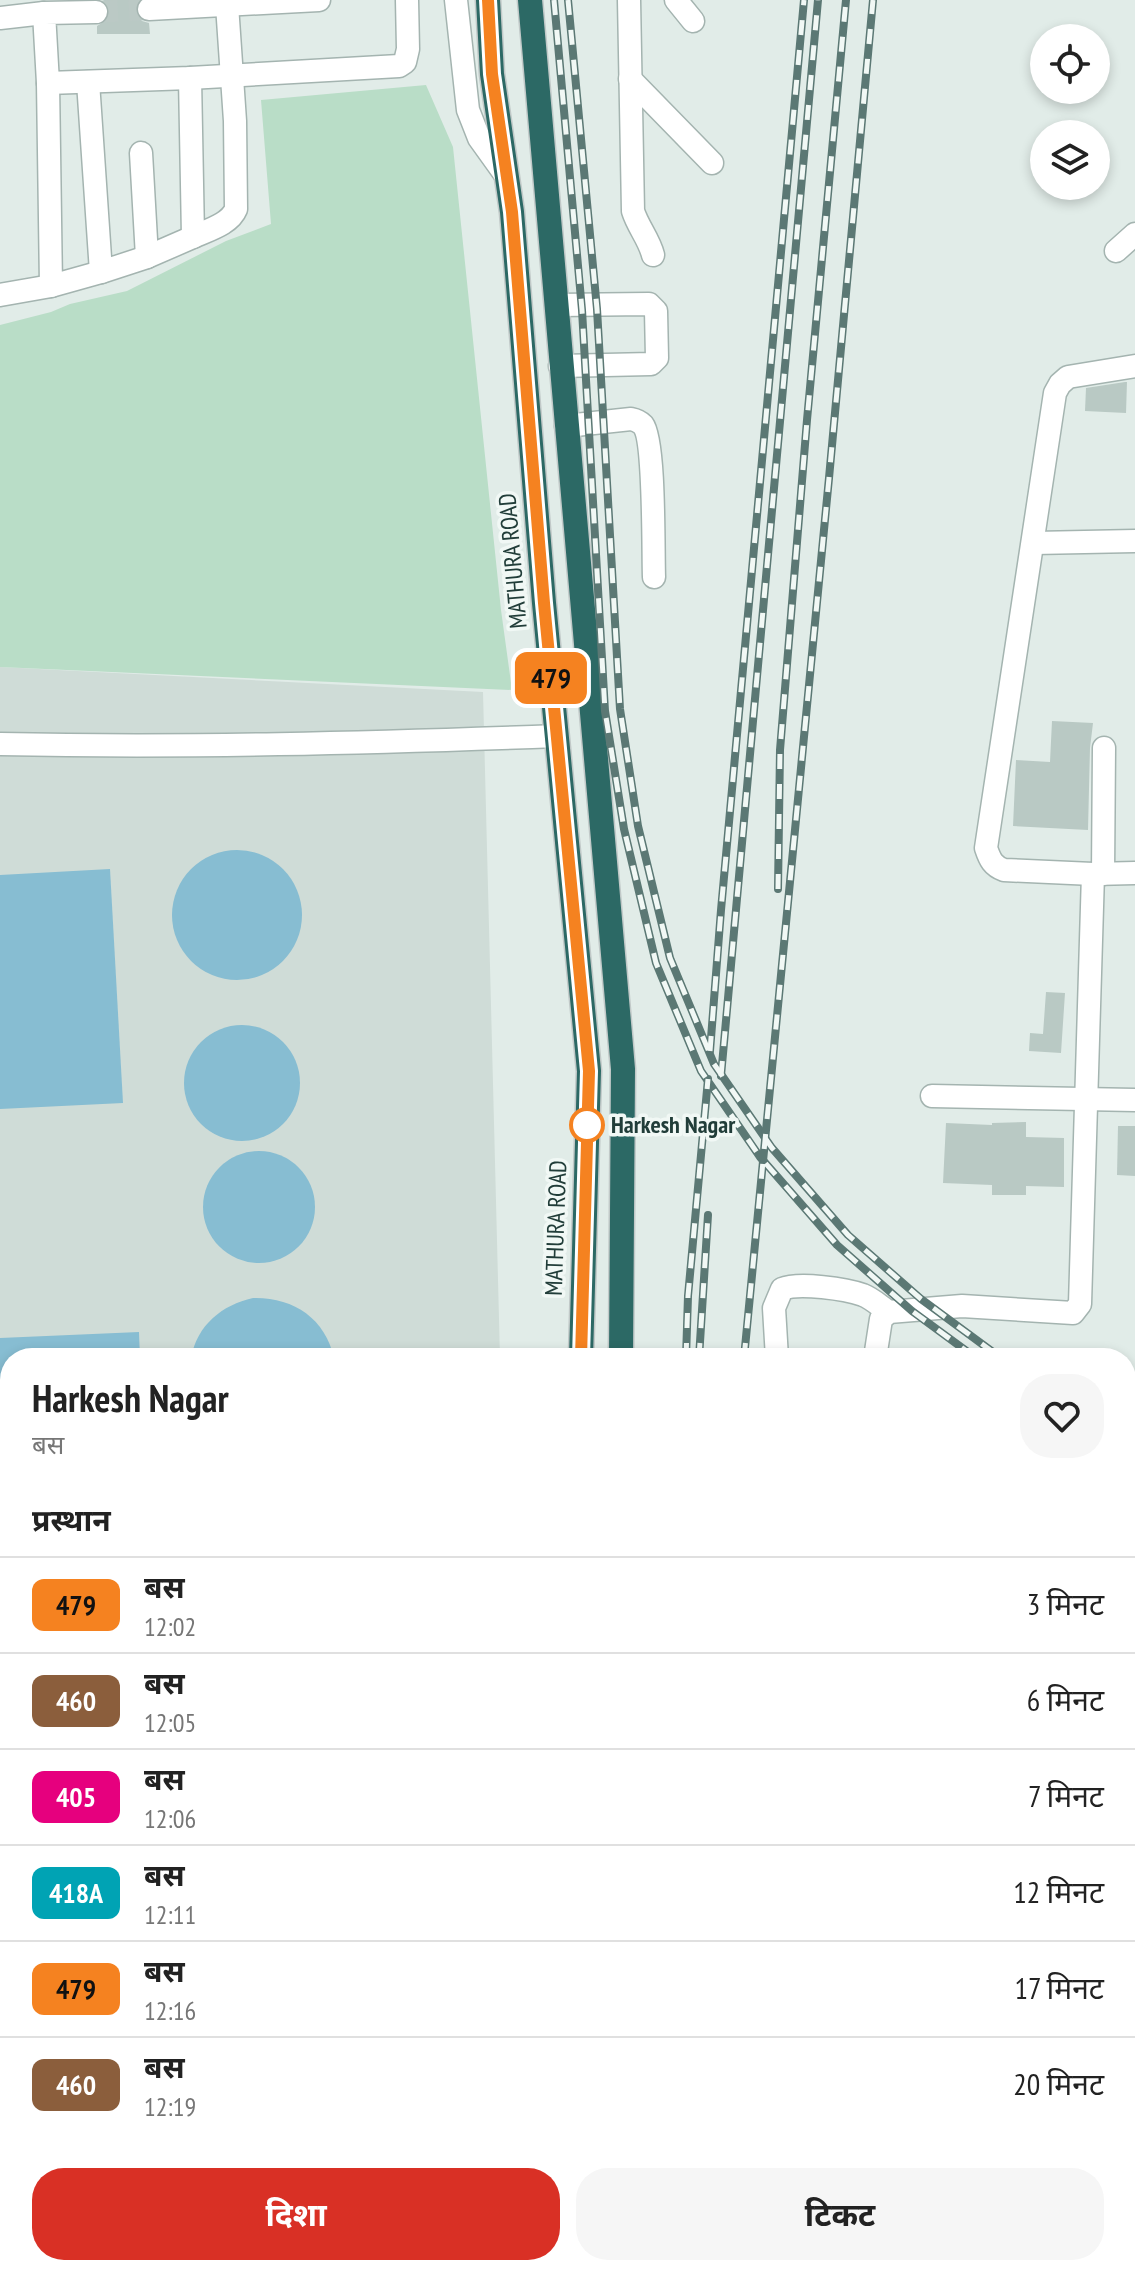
<!DOCTYPE html>
<html lang="hi">
<meta charset="utf-8">
<style>
:root{--surface:#fff;--page:#f6f6f6;--text:#222;--muted:#767676;--line:#e0e0e0;--accent:#d93025}
body{margin:0;font-family:"PT Sans Narrow","Noto Sans Devanagari",sans-serif;background:var(--page);color:var(--text);height:100vh;display:flex;flex-direction:column;font-size:30px;white-space:nowrap}
*{box-sizing:border-box;margin:0}
p{font-size:26px;color:var(--muted)}
.icon{flex:none;width:44px;height:44px;fill:none;stroke:currentColor;stroke-width:2;stroke-linecap:round;stroke-linejoin:round}
.map{position:relative;flex:1;overflow:hidden}
.details{position:absolute;left:0px;top:1348px;width:1136px;height:928px;display:flex;flex-direction:column;background:var(--surface);border-radius:32px 32px 0 0;box-shadow:0 4px 12px #0003}
.details>*{flex:none}
.badge{padding:0 16px;border-radius:12px;font-size:28px;line-height:52px}
.fabs{position:absolute;left:1030px;top:24px;display:grid;gap:16px}
.fabs a{display:grid;place-items:center;width:80px;height:80px;border-radius:50%;background:var(--surface);box-shadow:0 4px 12px #0003;font-size:40px}
.map>.badge{position:absolute;translate:-50% -50%;box-shadow:0 0 0 4px #fff}
h2{padding:0 32px;font-size:30px;line-height:72px}
.round{display:grid;place-items:center;flex:none;width:84px;height:84px;border-radius:32px;background:var(--page)}
.head{display:flex;align-items:center;justify-content:space-between;height:136px;padding:0 32px}
h1{font-size:38px;font-weight:700;line-height:60px}
.cta{display:flex;gap:16px;margin-top:auto;padding:16px 32px}
.cta a{flex:1;height:92px;border-radius:32px;background:var(--accent);color:#fff;font-size:32px;font-weight:700;line-height:92px;text-align:center}
.cta a+a{background:var(--page);color:var(--text)}
ul{padding:0;list-style:none}
li{display:flex;align-items:center;gap:24px;height:96px;padding:0 32px;border-top:2px solid var(--line)}
li div{flex:1}
li b{display:block;font-size:30px}
li em{font-style:normal}
li .badge{min-width:88px;font-weight:700;text-align:center}
.map>svg:first-child{display:block}
.built{fill:#cfdcd7}
.green{fill:#b9ddc7}
.water{fill:#87bdd2}
.lines{fill:none;stroke-linecap:round;stroke-linejoin:round}
.stream{stroke:#87bdd2;stroke-width:5}
.building{fill:#b9c9c4}
.minor-tunnel{stroke:#bbc9c5;stroke-width:22;stroke-dasharray:22 11;stroke-linecap:butt}
.minor-casing{stroke:#a4b4b0;stroke-width:25}
.highway-casing{stroke:#c1c9c8;stroke-width:27}
.minor{stroke:#fff;stroke-width:22}
.highway{stroke:#2c6965;stroke-width:24}
.rail-casing{stroke:#5b7874;stroke-width:8}
.rail{stroke:#f1f8f5;stroke-width:5;stroke-dasharray:15;stroke-linecap:butt}
.line-casing{stroke:#fff;stroke-width:18}
.line{stroke:#f58220;stroke-width:12}
.stop-dot{fill:#fff;stroke:#f58220;stroke-width:4}
.labels{text-anchor:middle;stroke-width:7;stroke-linejoin:round;paint-order:stroke}
.street-label{font-size:24px;fill:#213d39;stroke:#f1f8f5}
.stop-label{font-size:24px;font-weight:bold;fill:#213d39;stroke:#f1f8f5;text-anchor:start}
</style>
<div class="map">
<svg width="1135" height="2276" viewBox="0 0 1135 2276">
<rect width="100%" height="100%" fill="#e1ece8"/>
<!-- built -->
<g class="built">
<path d="M 0,667 L 483,692 L 500,1358 L 10,1358 L 10,2266 L 500,2266 L 501,2276 L 0,2276 Z"/>
<path d="M 1126,1429 L 1135,1432 L 1135,1601 L 1126,1598 Z"/>
</g>
<!-- green -->
<path class="green" d="M 426,85 L 453,147 L 501,610 L 512,690 L 0,667 L 0,325 L 51,312 L 70,304 L 127,291 L 226,241 L 271,224 L 261,100 Z"/>
<!-- water -->
<g class="water">
<circle cx="237" cy="915" r="65"/>
<path d="M 110,869 L 123,1103 L 0,1109 L 0,875 Z"/>
<circle cx="242" cy="1083" r="58"/>
<circle cx="259" cy="1207" r="56"/>
<path d="M 253,1298 C 293,1297 325,1318 334,1358 L 191,1358 C 197,1325 222,1305 253,1298 Z"/>
<path d="M 139,1332 L 140,1358 L 10,1358 L 10,1934 L 0,1934 L 0,1338 Z"/>
</g>
<g class="lines">
<!-- stream -->
<path class="stream" d="M 0,2021 L 10,2022"/>
</g>
<!-- building -->
<g class="building">
<path d="M 103,0 L 139,0 L 135,9 L 137,16 L 142,21 L 149,23 L 150,34 L 97,34 L 97,26 L 108,19 L 110,12 L 108,5 Z"/>
<path d="M 1125,382 L 1127,382 L 1126,413 L 1085,411 L 1086,388 Z"/>
<path d="M 1052,721 L 1093,723 L 1090,748 L 1088,830 L 1013,826 L 1016,760 L 1050,762 Z"/>
<path d="M 1046,992 L 1065,993 L 1061,1053 L 1029,1051 L 1030,1033 L 1043,1034 Z"/>
<path d="M 1026,1122 L 1026,1137 L 1064,1138 L 1064,1187 L 1026,1186 L 1026,1195 L 992,1195 L 992,1185 L 943,1183 L 946,1123 L 992,1125 L 992,1123 Z"/>
<path d="M 1118,1126 L 1135,1126 L 1135,1176 L 1117,1175 Z"/>
</g>
<g class="lines">
<!-- minor-tunnel -->
<path class="minor-tunnel" d="M 96,12 L 149,9"/>
<defs>
<g id="minor">
<path d="M 456,0 L 468,110 L 479,138 L 507,177"/>
<path d="M 629,0 L 633,211 C 638,227 649,239 653,255"/>
<path d="M 676,0 L 693,21"/>
<path d="M 149,9 L 319,0"/>
<path d="M 96,12 L 44,13 L 48,83 L 190,78 L 399,66 L 405,62 L 408,49 L 407,0"/>
<path d="M 0,18 L 44,13"/>
<path d="M 190,78 L 193,237 C 208,230 230,224 236,209 L 235,121 L 227,5"/>
<path d="M 630,79 L 712,163"/>
<path d="M 88,82 L 101,272 L 147,257"/>
<path d="M 48,83 L 51,286 L 101,272"/>
<path d="M 141,153 L 147,257 L 193,237"/>
<path d="M 1116,251 L 1135,234"/>
<path d="M 0,295 L 51,286"/>
<path d="M 557,305 L 649,304 L 656,311 L 657,358 L 651,364 L 560,366"/>
<path d="M 1135,366 L 1068,377 L 1060,384 L 1055,393 L 986,848 C 990,860 993,866 1004,870 L 1093,874 L 1135,873"/>
<path d="M 566,426 L 631,419 C 636,420 639,421 643,425 C 655,440 653,552 654,577"/>
<path d="M 1034,543 L 1135,541"/>
<path d="M 0,744 C 186,748 371,743 557,736"/>
<path d="M 1103,874 L 1104,748"/>
<path d="M 932,1096 L 1135,1100"/>
<path d="M 777,1358 L 774,1308 L 782,1289 C 799,1282 846,1289 863,1295 C 873,1299 881,1307 889,1312"/>
<path d="M 875,1358 L 881,1319 L 889,1312 L 962,1306 L 1073,1313 L 1080,1304 L 1093,874"/>
<path d="M 1126,1609 L 1127,1605 L 1135,1608"/>
<path d="M 1126,2029 L 1135,2006"/>
<path d="M 1126,2082 L 1135,2087"/>
<path d="M 981,2276 L 987,2266"/>
</g>
<g id="highway">
<path d="M 488,0 L 492,74 L 512,212 L 544,603 L 589,1071 L 581,1358"/>
<path d="M 530,0 L 623,1069 L 621,1358"/>
<path d="M 538,2266 L 538,2276"/>
<path d="M 571,2266 L 572,2276"/>
</g>
</defs>
<!-- minor casing -->
<use href="#minor" class="minor-casing"/>
<!-- highway casing -->
<use href="#highway" class="highway-casing"/>
<!-- minor -->
<use href="#minor" class="minor"/>
<!-- highway -->
<use href="#highway" class="highway"/>
<defs>
<g id="rail">
<path d="M 554,0 L 582,310 L 605,711 L 624,829 L 656,963 L 701,1071 L 760,1157 L 837,1245 L 912,1311 L 976,1358"/>
<path d="M 568,0 L 597,309 L 620,709 L 638,826 L 670,958 L 714,1064 L 772,1148 L 848,1235 L 921,1299 L 1001,1358"/>
<path d="M 778,889 L 780,750 L 807,420 L 846,0"/>
<path d="M 710,1051 L 721,910 L 804,0"/>
<path d="M 721,1076 L 818,0"/>
<path d="M 686,1358 L 688,1296 L 708,1079"/>
<path d="M 699,1358 L 708,1215"/>
<path d="M 744,1358 L 829,478 L 873,0"/>
<path d="M 1126,1416 L 1135,1420"/>
<path d="M 1126,1432 L 1135,1435"/>
<path d="M 717,2266 L 718,2276"/>
<path d="M 730,2266 L 731,2276"/>
<path d="M 751,2266 L 752,2276"/>
<path d="M 764,2266 L 765,2276"/>
</g>
</defs>
<!-- rail casing -->
<use href="#rail" class="rail-casing"/>
<!-- rail -->
<use href="#rail" class="rail"/>
</g>
<g class="lines">
<defs>
<path id="line" d="M 488,0 L 492,74 L 512,212 L 544,603 L 589,1071 L 581,1358"/>
</defs>
<!-- line casing -->
<use href="#line" class="line-casing"/>
<!-- line -->
<use href="#line" class="line"/>
</g>
<!-- markers -->
<circle class="stop-dot" cx="587" cy="1125" r="16"/>
<g class="labels">
<!-- street labels -->
<g class="street-label">
<text transform="translate(513 561) rotate(-95)" y="8">MATHURA ROAD</text>
<text transform="translate(556 1228) rotate(-88)" y="8">MATHURA ROAD</text>
</g>
<!-- stop labels -->
<g class="stop-label">
<text x="611" y="1133">Harkesh Nagar</text>
</g>
</g>
</svg>
<div class="fabs">
<a><svg class="icon" aria-label="locate" viewBox="0 0 24 24"><circle cx="12" cy="12" r="6"/><path d="M12 2v4M12 18v4M2 12h4M18 12h4"/></svg></a>
<a><svg class="icon" aria-label="layers" viewBox="0 0 24 24"><path d="M12 4l9 5-9 5-9-5zM3 14l9 5 9-5"/></svg></a>
</div>
<b class="badge" style="left:551px;top:678px;background:#f58220;color:#111">479</b>
<section class="details">
<div class="head"><div><h1>Harkesh Nagar</h1><p>बस</p></div><a class="round"><svg class="icon" aria-label="heart" viewBox="0 0 24 24"><path d="M12 20l-8-8c-3-5 5-10 8-4 3-6 11-1 8 4z"/></svg></a></div>
<h2>प्रस्थान</h2>
<ul>
<li><span class="badge" style="background:#f58220;color:#111">479</span><div><b>बस</b><p>12:02</p></div><em>3 मिनट</em></li>
<li><span class="badge" style="background:#8b5e3c;color:#fff">460</span><div><b>बस</b><p>12:05</p></div><em>6 मिनट</em></li>
<li><span class="badge" style="background:#e6007e;color:#fff">405</span><div><b>बस</b><p>12:06</p></div><em>7 मिनट</em></li>
<li><span class="badge" style="background:#00a3b4;color:#fff">418A</span><div><b>बस</b><p>12:11</p></div><em>12 मिनट</em></li>
<li><span class="badge" style="background:#f58220;color:#111">479</span><div><b>बस</b><p>12:16</p></div><em>17 मिनट</em></li>
<li><span class="badge" style="background:#8b5e3c;color:#fff">460</span><div><b>बस</b><p>12:19</p></div><em>20 मिनट</em></li>
</ul>
<div class="cta"><a>दिशा</a><a>टिकट</a></div>
</section>
</div>
